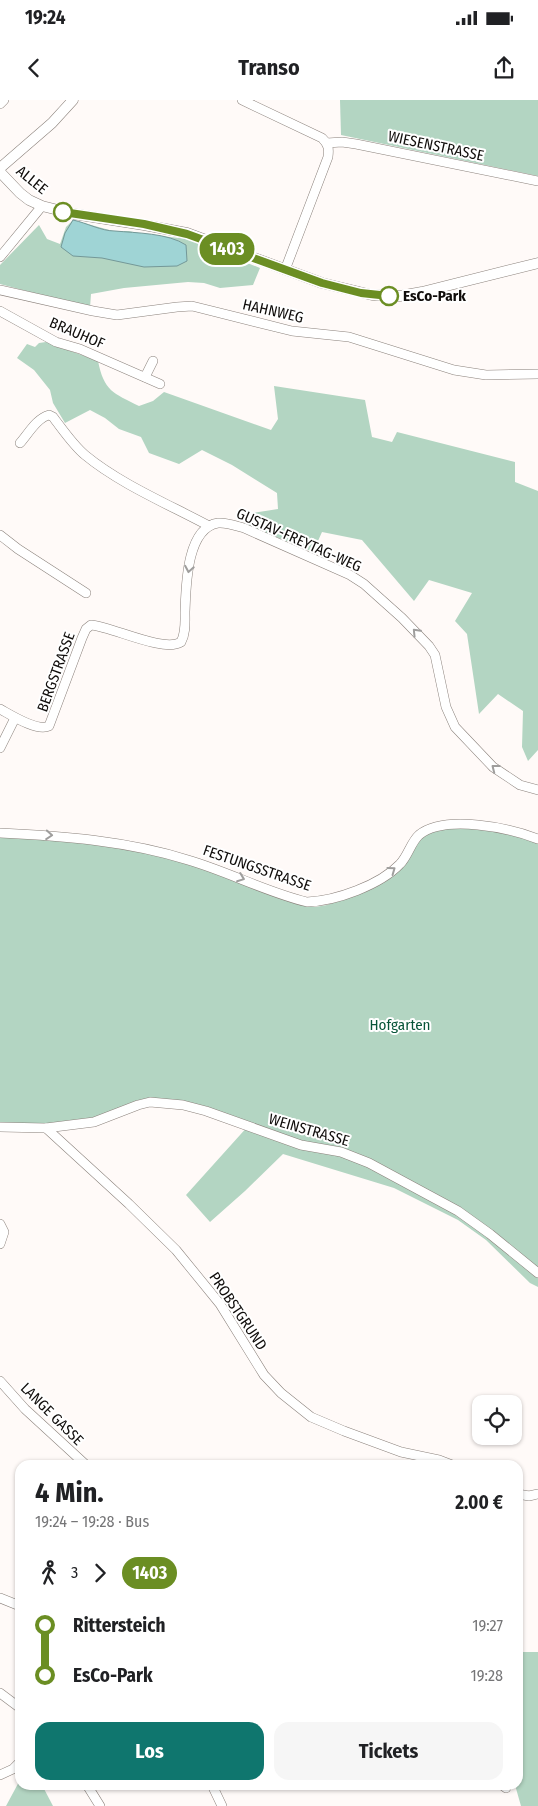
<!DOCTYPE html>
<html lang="de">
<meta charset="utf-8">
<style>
:root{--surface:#fff;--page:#f6f6f6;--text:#202124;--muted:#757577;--accent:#0f766e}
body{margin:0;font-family:"Fira Sans Condensed",sans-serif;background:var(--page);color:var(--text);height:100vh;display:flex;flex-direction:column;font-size:19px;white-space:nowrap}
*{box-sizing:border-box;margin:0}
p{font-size:16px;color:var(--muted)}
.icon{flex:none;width:28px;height:28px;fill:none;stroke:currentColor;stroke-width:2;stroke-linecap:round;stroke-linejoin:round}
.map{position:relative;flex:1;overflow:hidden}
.drawer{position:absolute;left:15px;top:1360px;width:508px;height:330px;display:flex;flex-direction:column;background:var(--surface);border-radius:15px;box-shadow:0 1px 4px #0004}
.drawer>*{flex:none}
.badge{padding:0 10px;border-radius:16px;font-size:18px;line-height:32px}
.tools{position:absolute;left:472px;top:1295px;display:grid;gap:10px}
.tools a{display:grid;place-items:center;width:50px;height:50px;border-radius:10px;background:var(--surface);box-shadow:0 1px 4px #0004;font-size:25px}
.map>.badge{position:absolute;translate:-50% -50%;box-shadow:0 0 0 2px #fff}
.legs{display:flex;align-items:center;gap:8px;height:55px;padding:0 20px;font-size:16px}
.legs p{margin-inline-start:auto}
.headline{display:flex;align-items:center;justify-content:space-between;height:85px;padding:0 20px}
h1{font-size:28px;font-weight:700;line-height:38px}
.primary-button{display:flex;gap:10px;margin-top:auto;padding:10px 20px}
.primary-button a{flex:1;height:58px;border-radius:15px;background:var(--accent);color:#fff;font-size:20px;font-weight:700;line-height:58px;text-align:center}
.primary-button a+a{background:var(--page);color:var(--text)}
ul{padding:0 20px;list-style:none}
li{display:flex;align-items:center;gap:18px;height:50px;font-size:19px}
li i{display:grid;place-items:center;width:8px;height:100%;margin:0 6px;background:currentColor}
li i::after{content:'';width:12px;height:12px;margin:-6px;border:4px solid;border-radius:50%;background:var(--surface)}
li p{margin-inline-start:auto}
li:first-child i{background:linear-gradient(#0000 50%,currentColor 0)}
li:last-child i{background:linear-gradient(currentColor 50%,#0000 0)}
.status{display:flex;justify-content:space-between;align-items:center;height:35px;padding:0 25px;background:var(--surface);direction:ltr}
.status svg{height:14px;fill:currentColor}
header{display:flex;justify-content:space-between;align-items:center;height:65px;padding:0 20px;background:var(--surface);font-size:22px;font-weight:700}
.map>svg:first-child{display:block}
.green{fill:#b3d5c2}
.water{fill:#9fd4d5;stroke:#749898}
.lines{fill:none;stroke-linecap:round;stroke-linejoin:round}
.minor-casing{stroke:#8b827c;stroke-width:10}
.tertiary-casing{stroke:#8b827c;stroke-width:11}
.minor{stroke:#fff;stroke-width:9}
.tertiary{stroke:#fff;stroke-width:10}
.oneway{stroke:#9f9e9d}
.line-1-casing{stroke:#fff;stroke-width:11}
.line-1{stroke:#6b8e23;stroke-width:8}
.stop-1-dot{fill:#fff;stroke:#6b8e23;stroke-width:2.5}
.labels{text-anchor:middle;stroke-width:4;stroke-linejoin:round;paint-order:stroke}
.street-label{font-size:15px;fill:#100d0b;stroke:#fff}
.stop-label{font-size:15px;font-weight:bold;fill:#100d0b;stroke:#fff;text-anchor:start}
.park-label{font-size:15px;fill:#085539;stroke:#fff}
</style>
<div class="status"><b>19:24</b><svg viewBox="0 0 49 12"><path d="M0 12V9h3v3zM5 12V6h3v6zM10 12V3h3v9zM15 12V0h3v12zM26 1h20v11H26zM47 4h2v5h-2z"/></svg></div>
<header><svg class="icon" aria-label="back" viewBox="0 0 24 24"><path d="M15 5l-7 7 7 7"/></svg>Transo<svg class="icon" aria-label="share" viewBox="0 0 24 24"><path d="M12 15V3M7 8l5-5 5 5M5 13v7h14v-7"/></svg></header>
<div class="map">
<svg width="538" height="1706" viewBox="0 0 538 1706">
<rect width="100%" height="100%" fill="#fffaf8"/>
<!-- green -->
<g class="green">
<path d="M 340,0 L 538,0 L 538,76 L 341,35 Z"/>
<path d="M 73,120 L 113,131 L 129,131 L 143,134 L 188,139 L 260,168 L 253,185 L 220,188 L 204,183 L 188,182 L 124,188 L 91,194 L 90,208 L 0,184 L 0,165 L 39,125 L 47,139 L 60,144 L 66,127 Z"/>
<path d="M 46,242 L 98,261 C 104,291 113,293 139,306 L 153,301 L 164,292 L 271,330 L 278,319 L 274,286 L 365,300 L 372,337 L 392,342 L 397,332 L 515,362 L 515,382 L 538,391 L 538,650 L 528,661 L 522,647 L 523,611 L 498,594 L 479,614 L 467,534 L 455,521 L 472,493 L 429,480 L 414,501 L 362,440 L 322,432 L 313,452 L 244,424 L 246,414 L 278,409 L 277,393 L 232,365 L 202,350 L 179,364 L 149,353 L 141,337 L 119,329 L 105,318 L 90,310 L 65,323 L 53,303 L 50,290 L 34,270 L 17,258 L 27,244 L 35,247 L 39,243 Z"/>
<path d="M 451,727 L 482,727 L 538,742 L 538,1187 L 530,1183 L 486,1140 L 458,1120 L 394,1088 L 283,1054 L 245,1091 L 210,1122 L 186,1095 L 249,1025 L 164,1000 L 104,1017 L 61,1023 L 0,1023 L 0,737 L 50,739 L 117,747 L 173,758 L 293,802 L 315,807 L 327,805 L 343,799 L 395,774 L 414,746 L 426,733 Z"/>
<path d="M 518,1552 L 538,1552 L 538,1706 L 521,1706 L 515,1685 L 518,1685 Z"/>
<path d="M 20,1680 L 20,1685 L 42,1685 L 53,1706 L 6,1706 Z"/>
</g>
<!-- water -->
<path class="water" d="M 73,120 C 87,123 101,131 115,131 C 136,133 168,133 186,145 L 187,161 L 177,166 L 144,167 L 102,158 L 73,156 L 61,147 L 65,133 Z"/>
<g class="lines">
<defs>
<g id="minor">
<path d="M 242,0 L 322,38 C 329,45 329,49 328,57 L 285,170"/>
<path d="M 0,4 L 4,0"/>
<path d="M 327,43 L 342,42 L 356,44 L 538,81"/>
<path d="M 0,157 L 42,106"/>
<path d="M 0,190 L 93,211 L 117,215 L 177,207 L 192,206 L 292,231 L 349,237 L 454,270 L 486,275 L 538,274"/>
<path d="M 0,211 L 56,242 L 80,249 L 160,284"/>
<path d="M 145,277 L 153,261"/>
<path d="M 20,343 C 28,334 37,318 49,315 L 53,317 C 63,330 73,345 85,355 C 120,384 170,405 209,426"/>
<path d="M 0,435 L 18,449 L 86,493"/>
<path d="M 0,609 C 11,615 37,632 49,626 L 82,538 L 86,529 L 91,525 C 113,527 164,553 181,542 C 186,533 185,522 185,512 C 186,488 186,428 218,423 C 227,422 236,426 244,428 L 350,475 L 364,484 L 402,518 L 429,546 L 435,555 L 446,607 L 455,627 L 493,667 L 520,685 L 538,690"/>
<path d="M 0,648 L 15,618"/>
<path d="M 0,733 C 63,736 128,741 188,760 C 229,772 266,792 307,802 C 336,801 380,785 400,764 C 408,756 411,742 419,735 C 445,714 510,728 538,739"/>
<path d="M 0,1027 L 46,1028 L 94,1022 L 138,1005 L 150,1002 L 183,1005 L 206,1011 L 301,1045 L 341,1052 L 369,1063 L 458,1111 L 490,1134 L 538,1173"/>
<path d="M 46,1028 L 129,1104 L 176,1150 L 220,1204 L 264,1275 L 281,1293 L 311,1317 L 344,1331 L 401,1352 L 439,1360 L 452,1365"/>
<path d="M 0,1124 L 4,1132 L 0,1144"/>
<path d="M 0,1281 L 25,1309 L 86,1365"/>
<path d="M 518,1394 L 529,1396 L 538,1394"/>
<path d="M 0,1498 L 20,1506"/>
<path d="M 0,1593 L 20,1608"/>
<path d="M 0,1675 L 13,1669 L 20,1662"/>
<path d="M 87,1685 L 100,1706"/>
<path d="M 212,1685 L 222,1706"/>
<path d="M 502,1685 L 506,1688"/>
</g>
<g id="tertiary">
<path d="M 0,68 L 52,23 L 73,0"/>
<path d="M 0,72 L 20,93 L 29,100 L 42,106 L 74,114 L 144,125 L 187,133 L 322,183 L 372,195 L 400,196 L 422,192 L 538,163"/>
</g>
</defs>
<!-- minor casing -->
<use href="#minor" class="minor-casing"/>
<!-- tertiary casing -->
<use href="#tertiary" class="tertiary-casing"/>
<!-- minor -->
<use href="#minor" class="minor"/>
<!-- tertiary -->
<use href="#tertiary" class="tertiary"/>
</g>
<!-- one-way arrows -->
<defs><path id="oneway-chevron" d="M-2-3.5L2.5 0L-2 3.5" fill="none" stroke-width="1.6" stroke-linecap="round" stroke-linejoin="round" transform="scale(1.25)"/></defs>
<g class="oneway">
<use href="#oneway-chevron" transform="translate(189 469) rotate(100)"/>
<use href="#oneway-chevron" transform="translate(416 532) rotate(-134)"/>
<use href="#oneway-chevron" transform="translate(495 668) rotate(-142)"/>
<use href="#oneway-chevron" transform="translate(49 735) rotate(4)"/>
<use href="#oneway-chevron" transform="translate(392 770) rotate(-36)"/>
<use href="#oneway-chevron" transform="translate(241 778) rotate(21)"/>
</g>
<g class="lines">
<defs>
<path id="line-1" d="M 63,112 L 144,124 L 187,134 L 322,183 L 361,193 L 389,196"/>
</defs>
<!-- line-1 casing -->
<use href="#line-1" class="line-1-casing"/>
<!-- line-1 -->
<use href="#line-1" class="line-1"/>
</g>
<!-- markers -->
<g class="stop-1-dot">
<circle cx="63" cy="112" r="9"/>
<circle cx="389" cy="196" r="9"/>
</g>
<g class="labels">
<!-- street labels -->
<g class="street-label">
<text transform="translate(436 46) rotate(12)" y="5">WIESENSTRASSE</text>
<text transform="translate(32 80) rotate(39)" y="5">ALLEE</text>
<text transform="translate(273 211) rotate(13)" y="5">HAHNWEG</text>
<text transform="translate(77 233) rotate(23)" y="5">BRAUHOF</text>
<text transform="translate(299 440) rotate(24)" y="5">GUSTAV-FREYTAG-WEG</text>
<text transform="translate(56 572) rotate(-70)" y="5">BERGSTRASSE</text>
<text transform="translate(257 768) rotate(19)" y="5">FESTUNGSSTRASSE</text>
<text transform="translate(309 1030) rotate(16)" y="5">WEINSTRASSE</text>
<text transform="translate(238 1211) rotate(56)" y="5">PROBSTGRUND</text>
<text transform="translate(52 1314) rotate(45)" y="5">LANGE GASSE</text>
</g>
<!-- stop labels -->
<g class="stop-label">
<text x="403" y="201">EsCo-Park</text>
</g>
<!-- park labels -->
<g class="park-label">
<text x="400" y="930">Hofgarten</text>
</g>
</g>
</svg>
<div class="tools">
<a><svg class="icon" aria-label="locate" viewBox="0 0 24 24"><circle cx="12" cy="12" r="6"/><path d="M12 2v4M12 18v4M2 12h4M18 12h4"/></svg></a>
</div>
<b class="badge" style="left:227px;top:149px;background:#6b8e23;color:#fff">1403</b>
<section class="drawer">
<div class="headline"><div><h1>4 Min.</h1><p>19:24 – 19:28 · Bus</p></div><b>2.00 €</b></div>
<div class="legs"><svg class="icon" aria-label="walk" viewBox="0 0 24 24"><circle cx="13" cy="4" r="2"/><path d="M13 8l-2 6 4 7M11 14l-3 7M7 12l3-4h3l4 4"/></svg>3<svg class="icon" aria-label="forward" viewBox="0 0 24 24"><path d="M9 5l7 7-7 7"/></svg><b class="badge" style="background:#6b8e23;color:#fff">1403</b></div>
<ul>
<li><i style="color:#6b8e23"></i><b>Rittersteich</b><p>19:27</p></li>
<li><i style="color:#6b8e23"></i><b>EsCo-Park</b><p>19:28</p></li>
</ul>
<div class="primary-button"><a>Los</a><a>Tickets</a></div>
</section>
</div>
